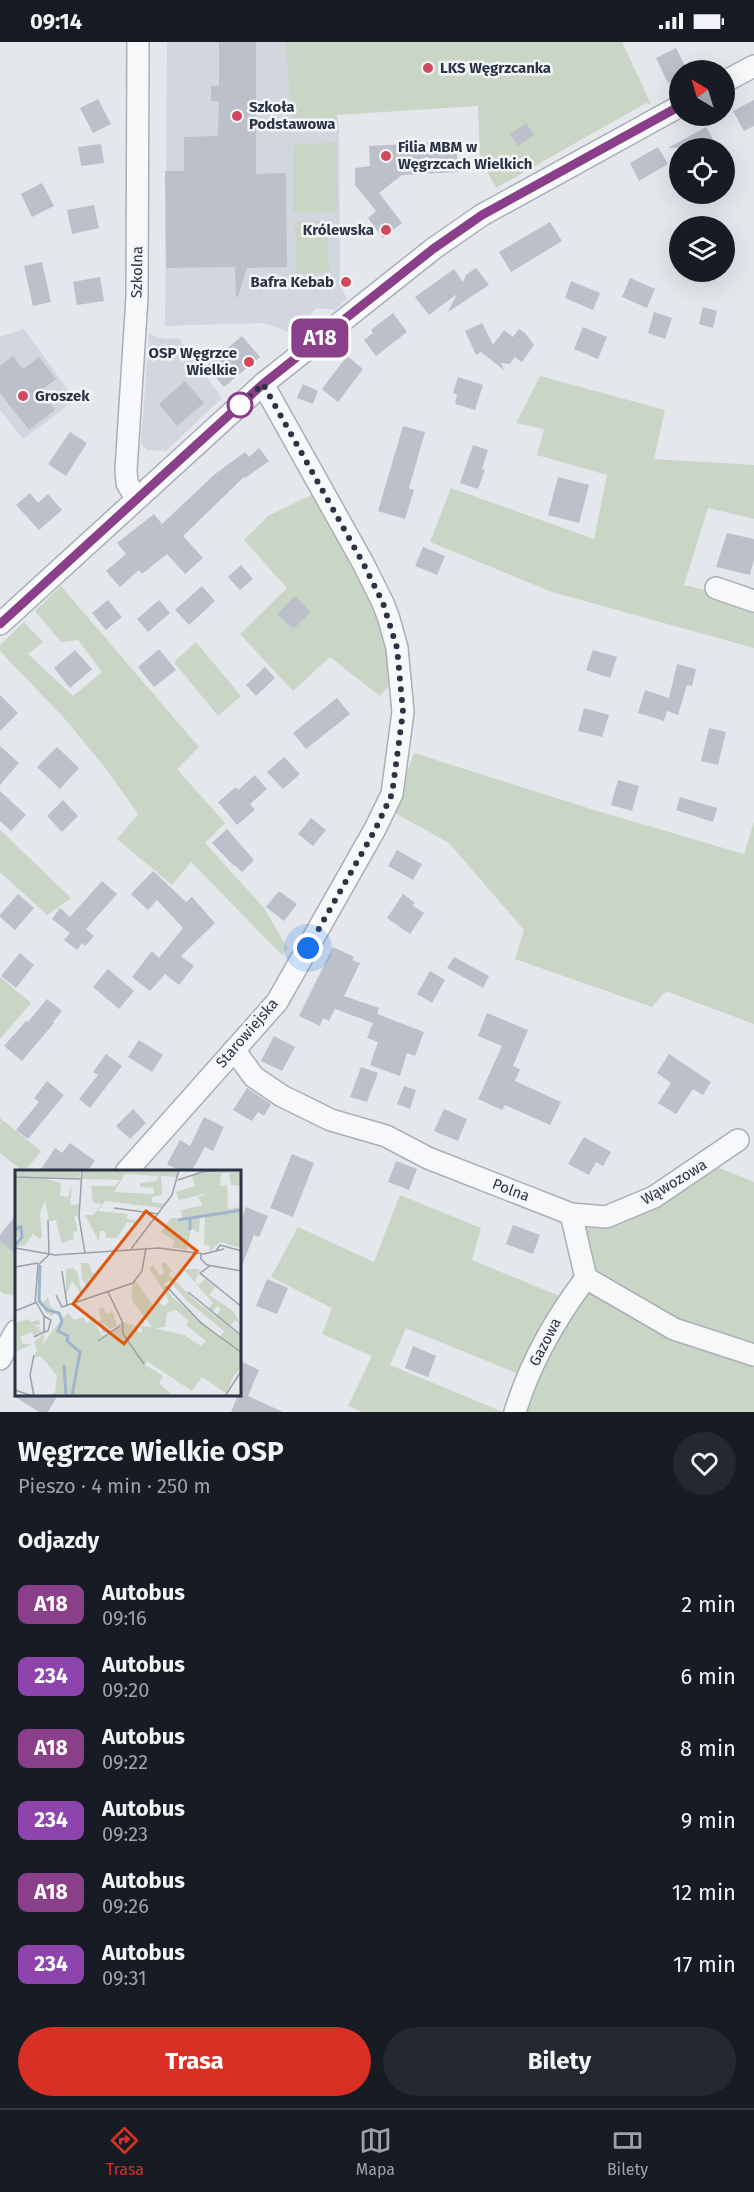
<!DOCTYPE html>
<html lang="pl">
<meta charset="utf-8">
<style>
:root{--surface:#171b24;--page:#242831;--text:#f1f3f6;--muted:#9ea1a6;--line:#363941;--accent:#d93025}
body{margin:0;font-family:"Fira Sans",sans-serif;background:var(--page);color:var(--text);height:100vh;display:flex;flex-direction:column;font-size:22px;white-space:nowrap}
*{box-sizing:border-box;margin:0}
p{font-size:20px;color:var(--muted)}
.icon{flex:none;width:33px;height:33px;fill:none;stroke:currentColor;stroke-width:2;stroke-linecap:round;stroke-linejoin:round}
.map{position:relative;height:1370px;overflow:hidden}
.side{display:flex;flex-direction:column;background:var(--surface);flex:1}
.side>*{flex:none}
.badge{padding:0 12px;border-radius:9px;font-size:21px;line-height:39px}
.needle{width:39px;rotate:322deg}
.tools{position:absolute;left:669px;top:18px;display:grid;gap:12px}
.tools a{display:grid;place-items:center;width:66px;height:66px;border-radius:50%;background:var(--surface);box-shadow:0 6px 24px #0002;font-size:30px}
.you{position:absolute;width:30px;height:30px;margin:-15px;border:4px solid #fff;border-radius:50%;background:#1a73e8;box-shadow:0 0 0 9px #1a73e833}
.map>.badge{position:absolute;translate:-50% -50%;box-shadow:0 0 0 3px #fff}
h2{padding:0 18px;font-size:22px;line-height:54px}
.round{display:grid;place-items:center;flex:none;width:63px;height:63px;border-radius:32px;background:var(--page)}
.head{display:flex;align-items:center;justify-content:space-between;height:102px;padding:0 18px}
h1{font-size:28px;font-weight:700;line-height:45px}
.primary-button{display:flex;gap:12px;margin-top:auto;padding:12px 18px}
.primary-button a{flex:1;height:69px;border-radius:36px;background:var(--accent);color:#fff;font-size:24px;font-weight:700;line-height:69px;text-align:center}
.primary-button a+a{background:var(--page);color:var(--text)}
ul{padding:0;list-style:none}
li{display:flex;align-items:center;gap:18px;height:72px;padding:0 18px}
li div{flex:1}
li b{display:block;font-size:22px}
li em{font-style:normal}
li .badge{min-width:66px;font-weight:700;text-align:center}
.status{display:flex;justify-content:space-between;align-items:center;height:42px;padding:0 30px;background:var(--surface);direction:ltr}
.status svg{height:16px;fill:currentColor}
.tab-bar{display:flex;justify-content:space-around;align-items:center;height:84px;border-top:2px solid var(--line);background:var(--surface);font-size:16px;color:var(--muted)}
.tab-bar a{display:grid;justify-items:center;gap:3px}
.tab-bar .selected{color:var(--accent)}
.map>svg:first-child{display:block}
.built{fill:#d2d6de}
.green{fill:#c9d6c5}
.building{fill:#bbc0ca}
.lines{fill:none;stroke-linecap:round;stroke-linejoin:round}
.minor-casing{stroke:#a9aeb7;stroke-width:24}
.minor{stroke:#f7f8fa;stroke-width:21}
.line-casing{stroke:#fff;stroke-width:14}
.line{stroke:#893f8a;stroke-width:9}
.walk{stroke:#2b3445;stroke-width:6;stroke-dasharray:0 10.8}
.poi-dot{fill:#d1495b;stroke:#f4f6f9;stroke-width:2}
.stop-dot{fill:#fff;stroke:#893f8a;stroke-width:3}
.labels{text-anchor:middle;stroke-width:5;stroke-linejoin:round;paint-order:stroke}
.poi-label{font-size:15px;font-weight:bold;fill:#2b3445;stroke:#f4f6f9;text-anchor:start}
.street-label{font-size:15px;fill:#2b3445;stroke:#f4f6f9}
.inset-river{fill:none;stroke:#9fb4cc;stroke-width:3}
.inset-road{fill:none;stroke:#9a9fa9;stroke-width:1.5}
.view{fill:#df570f;fill-opacity:0.15;stroke:#df570f;stroke-width:3}
.inset-edge{fill:none;stroke:#2b3445;stroke-width:3}
</style>
<div class="status"><b>09:14</b><svg viewBox="0 0 49 12"><path d="M0 12V9h3v3zM5 12V6h3v6zM10 12V3h3v9zM15 12V0h3v12zM26 1h20v11H26zM47 4h2v5h-2z"/></svg></div>
<div class="map">
<svg width="754" height="1370" viewBox="0 0 754 1370">
<rect width="100%" height="100%" fill="#e4e7ec"/>
<!-- built -->
<g class="built">
<path d="M 167,0 L 285,0 L 292,85 L 339,86 L 340,242 L 347,257 L 335,268 L 316,266 L 307,277 L 306,288 L 299,294 L 264,281 L 165,284 Z"/>
<path d="M 24,287 L 75,358 L 23,397 L 0,368 L 0,295 Z"/>
<path d="M 149,292 L 165,297 L 179,296 L 222,356 L 166,409 L 147,408 L 141,401 Z"/>
</g>
<!-- green -->
<g class="green">
<path d="M 285,0 L 622,0 L 651,62 L 646,61 L 496,146 L 480,117 L 478,64 L 337,73 L 339,86 L 292,85 Z"/>
<path d="M 337,100 L 338,170 L 293,171 L 293,103 Z"/>
<path d="M 327,179 L 329,230 L 297,232 L 295,180 Z"/>
<path d="M 540,334 L 665,368 L 654,417 L 754,423 L 754,477 L 708,466 L 684,543 L 709,549 L 754,566 L 754,606 L 552,550 L 430,500 L 451,446 L 594,497 L 607,433 L 537,413 L 544,387 L 516,381 Z"/>
<path d="M 313,452 L 367,548 L 386,598 L 388,645 L 380,654 L 330,615 L 293,649 L 240,592 L 287,546 L 244,498 L 268,474 Z"/>
<path d="M 61,544 L 199,705 L 177,727 L 225,781 L 205,801 L 264,866 L 288,907 L 282,913 L 191,820 L 172,843 L 117,797 L 138,772 L 107,728 L 64,676 L 0,609 L 0,603 L 24,580 L 43,600 L 28,612 L 73,654 L 102,630 L 78,598 L 61,600 L 35,569 Z"/>
<path d="M 196,600 L 241,654 L 218,674 L 174,620 Z"/>
<path d="M 414,711 L 594,768 L 744,812 L 754,780 L 754,982 L 666,949 L 652,965 L 515,917 L 524,888 L 449,801 L 393,770 Z"/>
<path d="M 0,788 L 71,856 L 47,873 L 0,830 Z"/>
<path d="M 0,935 L 31,961 L 0,997 Z"/>
<path d="M 0,1076 L 41,1109 L 24,1130 L 0,1111 Z"/>
<path d="M 717,1125 L 754,1140 L 754,1370 L 525,1370 L 535,1341 L 558,1285 L 591,1241 L 583,1181 Z"/>
<path d="M 400,1153 L 481,1186 L 472,1218 L 564,1256 L 521,1333 L 406,1286 L 390,1323 L 503,1370 L 362,1370 L 348,1364 L 372,1314 L 322,1292 L 332,1266 L 271,1235 L 298,1185 L 374,1220 Z"/>
<path d="M 0,1199 L 16,1213 L 16,1253 L 4,1252 L 0,1249 Z"/>
</g>
<!-- building -->
<g class="building">
<path d="M 219,0 L 256,0 L 256,132 L 286,131 L 287,225 L 247,226 L 238,255 L 236,255 L 235,225 L 166,226 L 165,129 L 184,129 L 184,95 L 218,94 L 219,59 L 211,59 L 211,44 L 219,44 Z"/>
<path d="M 676,6 L 687,28 L 680,28 L 680,35 L 668,41 L 656,16 Z"/>
<path d="M 98,57 L 111,82 L 93,91 L 80,66 Z"/>
<path d="M 754,58 L 754,84 L 744,89 L 733,69 Z"/>
<path d="M 526,81 L 534,93 L 518,104 L 510,92 Z"/>
<path d="M 706,85 L 718,106 L 668,106 Z"/>
<path d="M 456,99 L 458,130 L 402,133 L 379,151 L 402,181 L 383,196 L 368,176 L 376,169 L 355,143 L 355,126 L 370,124 L 369,104 Z"/>
<path d="M 101,102 L 104,121 L 81,124 L 78,105 Z"/>
<path d="M 658,105 L 668,122 L 639,139 L 630,121 Z"/>
<path d="M 42,141 L 54,164 L 32,175 L 21,152 Z"/>
<path d="M 94,163 L 99,186 L 72,192 L 67,168 Z"/>
<path d="M 550,180 L 562,199 L 511,230 L 499,210 Z"/>
<path d="M 42,220 L 51,260 L 33,264 L 24,224 Z"/>
<path d="M 476,226 L 489,243 L 448,270 L 457,252 L 429,273 L 415,255 L 454,227 L 463,240 L 466,233 Z"/>
<path d="M 100,235 L 104,259 L 77,263 L 73,240 Z"/>
<path d="M 630,236 L 655,247 L 647,266 L 622,255 Z"/>
<path d="M 571,239 L 600,251 L 593,268 L 565,256 Z"/>
<path d="M 703,265 L 717,269 L 713,286 L 699,282 Z"/>
<path d="M 654,270 L 672,276 L 665,297 L 648,291 Z"/>
<path d="M 393,271 L 407,290 L 376,314 L 364,298 L 373,291 L 371,288 Z"/>
<path d="M 482,281 L 493,303 L 504,288 L 513,295 L 519,287 L 525,291 L 534,303 L 522,320 L 515,315 L 510,322 L 501,321 L 504,328 L 481,310 L 476,313 L 465,289 Z"/>
<path d="M 583,285 L 607,295 L 598,317 L 574,307 Z"/>
<path d="M 242,294 L 260,315 L 224,345 L 206,324 Z"/>
<path d="M 13,314 L 23,327 L 39,315 L 56,337 L 40,349 L 55,368 L 29,388 L 0,351 L 0,324 Z"/>
<path d="M 347,314 L 363,327 L 338,360 L 322,347 Z"/>
<path d="M 458,335 L 483,343 L 475,368 L 455,362 L 457,352 L 453,351 Z"/>
<path d="M 185,339 L 204,361 L 177,384 L 159,362 Z"/>
<path d="M 303,342 L 318,349 L 313,362 L 297,356 Z"/>
<path d="M 403,384 L 425,390 L 409,446 L 414,448 L 405,477 L 378,469 Z"/>
<path d="M 70,390 L 87,401 L 66,434 L 48,422 Z"/>
<path d="M 473,403 L 488,408 L 482,427 L 485,428 L 478,447 L 460,441 Z"/>
<path d="M 259,406 L 269,419 L 245,436 L 244,435 L 183,494 L 203,516 L 185,532 L 167,512 L 142,532 L 139,528 L 120,545 L 106,529 L 126,512 L 117,501 L 154,472 L 162,482 L 215,432 L 245,410 L 249,415 Z"/>
<path d="M 558,435 L 589,443 L 579,481 L 548,473 Z"/>
<path d="M 30,451 L 38,461 L 48,452 L 62,468 L 39,488 L 16,463 Z"/>
<path d="M 727,491 L 754,497 L 754,517 L 750,533 L 716,525 Z"/>
<path d="M 423,505 L 445,514 L 437,533 L 415,524 Z"/>
<path d="M 241,523 L 253,537 L 240,548 L 228,535 Z"/>
<path d="M 202,544 L 215,559 L 189,583 L 175,568 Z"/>
<path d="M 295,554 L 311,570 L 293,587 L 277,572 Z"/>
<path d="M 108,558 L 122,575 L 106,588 L 92,571 Z"/>
<path d="M 159,558 L 170,571 L 148,590 L 137,577 Z"/>
<path d="M 159,607 L 176,628 L 154,645 L 138,625 Z"/>
<path d="M 75,608 L 92,627 L 70,646 L 54,626 Z"/>
<path d="M 593,608 L 617,615 L 610,636 L 586,628 Z"/>
<path d="M 677,622 L 696,627 L 692,644 L 687,643 L 678,673 L 667,669 L 664,679 L 638,671 L 645,648 L 669,656 Z"/>
<path d="M 265,625 L 275,636 L 256,654 L 246,643 Z"/>
<path d="M 0,653 L 18,671 L 0,689 Z"/>
<path d="M 337,656 L 350,672 L 306,707 L 293,691 Z"/>
<path d="M 584,666 L 609,673 L 602,695 L 578,689 Z"/>
<path d="M 709,686 L 726,690 L 718,723 L 701,719 Z"/>
<path d="M 0,704 L 19,721 L 0,743 Z"/>
<path d="M 57,705 L 79,726 L 60,747 L 37,725 Z"/>
<path d="M 284,715 L 300,732 L 283,747 L 267,730 Z"/>
<path d="M 255,733 L 267,747 L 250,762 L 255,768 L 237,783 L 218,760 L 236,745 L 238,748 Z"/>
<path d="M 618,738 L 639,744 L 632,769 L 611,763 Z"/>
<path d="M 0,749 L 26,773 L 11,789 L 0,779 Z"/>
<path d="M 680,755 L 717,766 L 713,780 L 676,768 Z"/>
<path d="M 63,758 L 78,774 L 62,790 L 47,774 Z"/>
<path d="M 311,776 L 326,788 L 313,804 L 298,792 Z"/>
<path d="M 227,787 L 254,818 L 242,830 L 235,823 L 234,824 L 212,801 Z"/>
<path d="M 397,808 L 422,822 L 413,838 L 388,824 Z"/>
<path d="M 153,829 L 186,860 L 192,855 L 215,881 L 181,914 L 194,924 L 179,943 L 165,932 L 150,949 L 132,935 L 152,909 L 159,916 L 183,886 L 157,858 L 148,868 L 131,852 Z"/>
<path d="M 102,839 L 117,852 L 86,887 L 94,894 L 85,904 L 82,901 L 77,908 L 64,898 L 70,891 L 52,877 L 60,866 L 70,875 Z"/>
<path d="M 279,849 L 297,862 L 284,879 L 266,865 Z"/>
<path d="M 18,852 L 34,866 L 15,888 L 0,875 L 0,873 Z"/>
<path d="M 403,852 L 415,861 L 412,863 L 424,871 L 410,892 L 387,876 Z"/>
<path d="M 333,905 L 354,915 L 352,918 L 360,921 L 344,954 L 379,966 L 377,972 L 424,990 L 415,1014 L 407,1011 L 400,1034 L 370,1023 L 378,1000 L 367,996 L 373,981 L 335,967 L 329,979 L 323,976 L 320,984 L 299,974 Z"/>
<path d="M 20,911 L 34,923 L 16,946 L 1,934 Z"/>
<path d="M 454,915 L 489,934 L 483,946 L 447,926 Z"/>
<path d="M 108,927 L 134,949 L 119,967 L 93,945 Z"/>
<path d="M 430,929 L 445,938 L 432,961 L 417,952 Z"/>
<path d="M 47,957 L 62,969 L 53,980 L 54,981 L 22,1019 L 4,1004 L 26,979 L 28,980 Z"/>
<path d="M 487,971 L 528,988 L 513,1024 L 520,1027 L 515,1039 L 561,1060 L 550,1083 L 505,1063 L 502,1068 L 478,1057 L 502,1004 L 478,994 Z"/>
<path d="M 274,994 L 295,1005 L 282,1029 L 261,1019 Z"/>
<path d="M 139,998 L 163,1013 L 152,1030 L 128,1015 Z"/>
<path d="M 106,1012 L 122,1024 L 90,1066 L 79,1057 L 98,1033 L 93,1030 Z"/>
<path d="M 669,1012 L 711,1040 L 703,1053 L 693,1047 L 676,1072 L 658,1061 L 671,1041 L 657,1031 Z"/>
<path d="M 361,1025 L 378,1031 L 367,1060 L 350,1055 Z"/>
<path d="M 47,1039 L 64,1053 L 28,1097 L 16,1088 L 39,1060 L 34,1056 Z"/>
<path d="M 404,1044 L 416,1048 L 410,1067 L 397,1062 Z"/>
<path d="M 247,1046 L 271,1062 L 264,1074 L 258,1070 L 252,1079 L 233,1068 Z"/>
<path d="M 133,1067 L 146,1081 L 130,1097 L 116,1084 Z"/>
<path d="M 444,1067 L 467,1077 L 458,1099 L 434,1089 Z"/>
<path d="M 204,1075 L 224,1085 L 213,1109 L 205,1105 L 191,1130 L 177,1130 L 178,1128 L 167,1122 L 180,1098 L 190,1104 Z"/>
<path d="M 584,1095 L 611,1110 L 603,1124 L 596,1120 L 589,1133 L 568,1122 Z"/>
<path d="M 70,1101 L 95,1119 L 87,1130 L 39,1130 L 55,1106 L 62,1111 Z"/>
<path d="M 292,1112 L 314,1121 L 293,1175 L 270,1166 Z"/>
<path d="M 396,1119 L 417,1127 L 409,1148 L 388,1140 Z"/>
<path d="M 246,1165 L 268,1174 L 259,1195 L 254,1193 L 241,1226 L 240,1180 Z"/>
<path d="M 16,1173 L 16,1213 L 0,1199 L 0,1193 Z"/>
<path d="M 513,1183 L 540,1193 L 533,1212 L 506,1202 Z"/>
<path d="M 267,1237 L 288,1246 L 277,1272 L 256,1264 Z"/>
<path d="M 413,1304 L 436,1314 L 428,1335 L 405,1326 Z"/>
<path d="M 240,1319 L 259,1328 L 248,1354 L 283,1370 L 231,1370 L 238,1353 L 240,1353 Z"/>
<path d="M 12,1353 L 58,1353 L 48,1370 L 39,1370 Z"/>
</g>
<g class="lines">
<defs>
<g id="minor">
<path d="M 724,40 L 754,24"/>
<path d="M 136,456 L 127,441 L 126,428 L 137,255 L 138,0"/>
<path d="M 716,546 L 754,559"/>
<path d="M 0,582 L 263,342 L 433,207 L 482,173 L 680,64"/>
<path d="M 234,1008 L 254,1035 L 282,1054 L 331,1078 L 386,1094 L 428,1116 L 571,1172 L 606,1175 L 654,1155 L 738,1098"/>
<path d="M 126,1130 L 277,960 L 375,787 L 392,752 L 403,670 L 397,606 L 389,577 L 383,561 L 363,521 L 263,342"/>
<path d="M 571,1172 L 586,1236 L 674,1287 L 754,1313"/>
<path d="M 0,1317 L 16,1289"/>
<path d="M 515,1370 C 530,1321 555,1277 586,1236"/>
</g>
</defs>
<!-- minor casing -->
<use href="#minor" class="minor-casing"/>
<!-- minor -->
<use href="#minor" class="minor"/>
</g>
<g class="lines">
<defs>
<path id="line" d="M 0,582 L 263,342 L 433,207 L 482,173 L 680,64"/>
</defs>
<!-- line casing -->
<use href="#line" class="line-casing"/>
<!-- line -->
<use href="#line" class="line"/>
<!-- walk -->
<path class="walk" d="M 240,363 L 237,366 L 263,342 L 363,521 L 383,561 L 397,606 L 403,670 L 392,752 L 375,788 L 308,906"/>
</g>
<!-- markers -->
<g class="poi-dot">
<circle cx="428" cy="26" r="6"/>
<circle cx="237" cy="74" r="6"/>
<circle cx="386" cy="114" r="6"/>
<circle cx="386" cy="188" r="6"/>
<circle cx="346" cy="240" r="6"/>
<circle cx="249" cy="320" r="6"/>
<circle cx="23" cy="354" r="6"/>
</g>
<circle class="stop-dot" cx="240" cy="363" r="12"/>
<g class="labels">
<!-- poi labels -->
<g class="poi-label">
<text x="440" y="31">LKS Węgrzcanka</text>
<text x="249" y="70">Szkoła<tspan x="249" dy="17">Podstawowa</tspan></text>
<text x="398" y="110">Filia MBM w<tspan x="398" dy="17">Węgrzcach Wielkich</tspan></text>
<text x="374" y="193" text-anchor="end">Królewska</text>
<text x="334" y="245" text-anchor="end">Bafra Kebab</text>
<text x="237" y="316" text-anchor="end">OSP Węgrzce<tspan x="237" dy="17">Wielkie</tspan></text>
<text x="35" y="359">Groszek</text>
</g>
<!-- street labels -->
<g class="street-label">
<text transform="translate(137 230) rotate(-89)" y="5">Szkolna</text>
<text transform="translate(247 991) rotate(-49)" y="5">Starowiejska</text>
<text transform="translate(674 1140) rotate(-31)" y="5">Wąwozowa</text>
<text transform="translate(511 1148) rotate(21)" y="5">Polna</text>
<text transform="translate(545 1300) rotate(-63)" y="5">Gazowa</text>
</g>
</g>
<!-- overview -->
<g transform="translate(15 1128)">
<rect width="226" height="226" fill="#e4e7ec"/>
<path d="M 66,0 L 64,8 L 0,6 L 0,2 ZM 68,0 L 163,0 L 162,7 L 146,6 L 147,25 L 137,27 L 137,32 L 150,34 L 147,38 L 90,31 L 83,41 L 113,44 L 112,49 L 120,50 L 120,53 L 112,52 L 102,68 L 91,68 L 90,61 L 85,61 L 84,72 L 70,45 L 78,45 L 87,34 L 78,33 L 76,16 L 100,16 L 105,10 L 67,9 ZM 110,4 L 144,6 L 141,11 L 125,13 L 125,17 L 139,18 L 139,24 L 99,22 ZM 226,0 L 226,16 L 216,15 L 214,3 L 207,3 L 205,11 L 206,16 L 212,15 L 213,39 L 226,37 L 226,78 L 205,72 L 194,82 L 195,76 L 189,74 L 190,47 L 185,47 L 184,63 L 176,58 L 172,80 L 157,77 L 160,71 L 146,62 L 156,48 L 167,48 L 166,40 L 188,35 L 183,27 L 196,22 L 164,30 L 161,22 L 180,16 L 177,7 L 181,4 ZM 21,6 L 46,13 L 45,26 L 53,27 L 57,14 L 55,35 L 64,34 L 63,46 L 59,46 L 63,61 L 58,62 L 59,69 L 47,73 L 49,83 L 41,50 L 34,51 L 30,31 L 25,43 L 27,66 L 25,69 L 18,64 L 10,75 L 0,77 L 5,67 L 0,67 L 0,7 ZM 150,92 L 157,101 L 153,104 L 183,133 L 226,166 L 226,199 L 219,205 L 211,223 L 187,207 L 177,221 L 132,191 L 130,195 L 148,206 L 144,213 L 158,226 L 34,226 L 40,222 L 42,206 L 26,186 L 18,188 L 22,180 L 19,172 L 30,163 L 27,175 L 46,150 L 41,142 L 37,146 L 31,143 L 23,126 L 28,133 L 33,127 L 35,136 L 49,148 L 53,143 L 59,150 L 68,147 L 72,154 L 77,148 L 87,166 L 84,169 L 108,152 L 120,156 L 124,163 L 128,161 L 125,156 L 137,157 L 117,131 L 117,114 L 121,111 L 138,136 L 143,132 L 149,136 L 154,132 L 150,123 L 134,98 L 138,95 L 145,106 L 149,103 L 146,94 ZM 154,110 L 172,131 L 209,161 L 205,167 L 156,126 L 149,114 ZM 161,140 L 174,151 L 171,155 L 191,171 L 186,176 L 169,165 L 139,158 L 150,157 L 152,143 ZM 66,93 L 74,93 L 77,103 L 81,103 L 82,108 L 73,109 L 75,119 L 67,109 ZM 58,98 L 62,102 L 68,127 L 57,111 L 51,126 L 51,99 ZM 168,99 L 185,99 L 180,112 L 184,115 L 190,109 L 200,117 L 194,125 L 217,140 L 226,155 L 220,150 L 215,157 L 201,146 L 206,139 L 202,136 L 197,143 L 193,139 L 198,133 ZM 88,137 L 91,144 L 97,141 L 102,156 L 95,159 L 87,152 L 92,161 L 89,164 L 82,152 L 86,150 L 84,139 ZM 13,149 L 15,152 L 24,150 L 25,154 L 18,156 L 26,157 L 23,160 L 27,161 L 19,167 L 17,162 L 5,167 L 8,174 L 17,174 L 1,182 L 0,153 Z" fill="#c9d6c5" fill-rule="evenodd"/>
<path class="inset-river" d="M 176,48 L 227,40M 163,50 L 175,48 L 175,60M 0,59 L 6,57 L 7,67 L 0,75M 25,95 L 24,131 L 32,140 L 44,143 L 47,151 L 43,161 L 53,166 L 52,171 L 65,182 L 57,226M 49,195 L 51,226"/>
<path class="inset-road" d="M 67,0 L 64,47 L 70,83M 0,7 L 66,9M 163,10 L 187,2 L 218,0M 99,38 L 144,44M 33,50 L 34,84M 0,78 L 40,85 L 144,78 L 189,84 L 209,79M 116,79 L 157,25 L 164,0M 201,81 L 205,75 L 227,81M 186,84 L 186,89 L 192,95 L 227,101M 195,96 L 185,103 L 227,137M 0,97 L 23,93M 47,101 L 52,135M 151,116 L 186,153 L 227,183M 93,122 L 107,151M 173,122 L 227,166M 41,125 L 47,137 L 118,113 L 127,101 L 131,78M 0,141 L 20,133 L 23,95 L 35,84M 29,146 L 36,150 L 33,161 L 29,162M 107,151 L 108,164 L 129,194M 19,167 L 29,162 L 29,146 L 21,132M 83,171 L 105,156M 19,185 L 15,205 L 19,226M 0,220 L 17,226M 210,226 L 227,200"/>
<path class="view" d="M 131,41 L 182,81 L 109,174 L 58,134 Z"/>
<rect width="226" height="226" class="inset-edge"/>
</g>
</svg>
<div class="tools">
<a><svg class="needle" viewBox="-14 -14 28 28"><path d="M0-13l5 13h-10z" fill="#e53935"/><path d="M0 13l5-13h-10z" fill="#9ea1a6"/></svg></a>
<a><svg class="icon" aria-label="locate" viewBox="0 0 24 24"><circle cx="12" cy="12" r="6"/><path d="M12 2v4M12 18v4M2 12h4M18 12h4"/></svg></a>
<a><svg class="icon" aria-label="layers" viewBox="0 0 24 24"><path d="M12 4l9 5-9 5-9-5zM3 14l9 5 9-5"/></svg></a>
</div>
<div class="you" style="left:308px;top:906px"></div>
<b class="badge" style="left:320px;top:296px;background:#893f8a;color:#fff">A18</b>
</div>
<section class="side">
<div class="head"><div><h1>Węgrzce Wielkie OSP</h1><p>Pieszo · 4 min · 250 m</p></div><a class="round"><svg class="icon" aria-label="heart" viewBox="0 0 24 24"><path d="M12 20l-8-8c-3-5 5-10 8-4 3-6 11-1 8 4z"/></svg></a></div>
<h2>Odjazdy</h2>
<ul>
<li><span class="badge" style="background:#893f8a;color:#fff">A18</span><div><b>Autobus</b><p>09:16</p></div><em>2 min</em></li>
<li><span class="badge" style="background:#8e44ad;color:#fff">234</span><div><b>Autobus</b><p>09:20</p></div><em>6 min</em></li>
<li><span class="badge" style="background:#893f8a;color:#fff">A18</span><div><b>Autobus</b><p>09:22</p></div><em>8 min</em></li>
<li><span class="badge" style="background:#8e44ad;color:#fff">234</span><div><b>Autobus</b><p>09:23</p></div><em>9 min</em></li>
<li><span class="badge" style="background:#893f8a;color:#fff">A18</span><div><b>Autobus</b><p>09:26</p></div><em>12 min</em></li>
<li><span class="badge" style="background:#8e44ad;color:#fff">234</span><div><b>Autobus</b><p>09:31</p></div><em>17 min</em></li>
</ul>
<div class="primary-button"><a>Trasa</a><a>Bilety</a></div>
</section>
<nav class="tab-bar">
<a class="selected"><svg class="icon" aria-label="directions" viewBox="0 0 24 24"><path d="M12 3l9 9-9 9-9-9zM9 14v-3h6M13 9l2 2-2 2"/></svg>Trasa</a>
<a><svg class="icon" aria-label="map" viewBox="0 0 24 24"><path d="M3 6l6-2 6 2 6-2v14l-6 2-6-2-6 2zM9 4v14M15 6v14"/></svg>Mapa</a>
<a><svg class="icon" aria-label="tickets" viewBox="0 0 24 24"><path d="M3 7h18v10H3zM15 7v10"/></svg>Bilety</a>
</nav>
